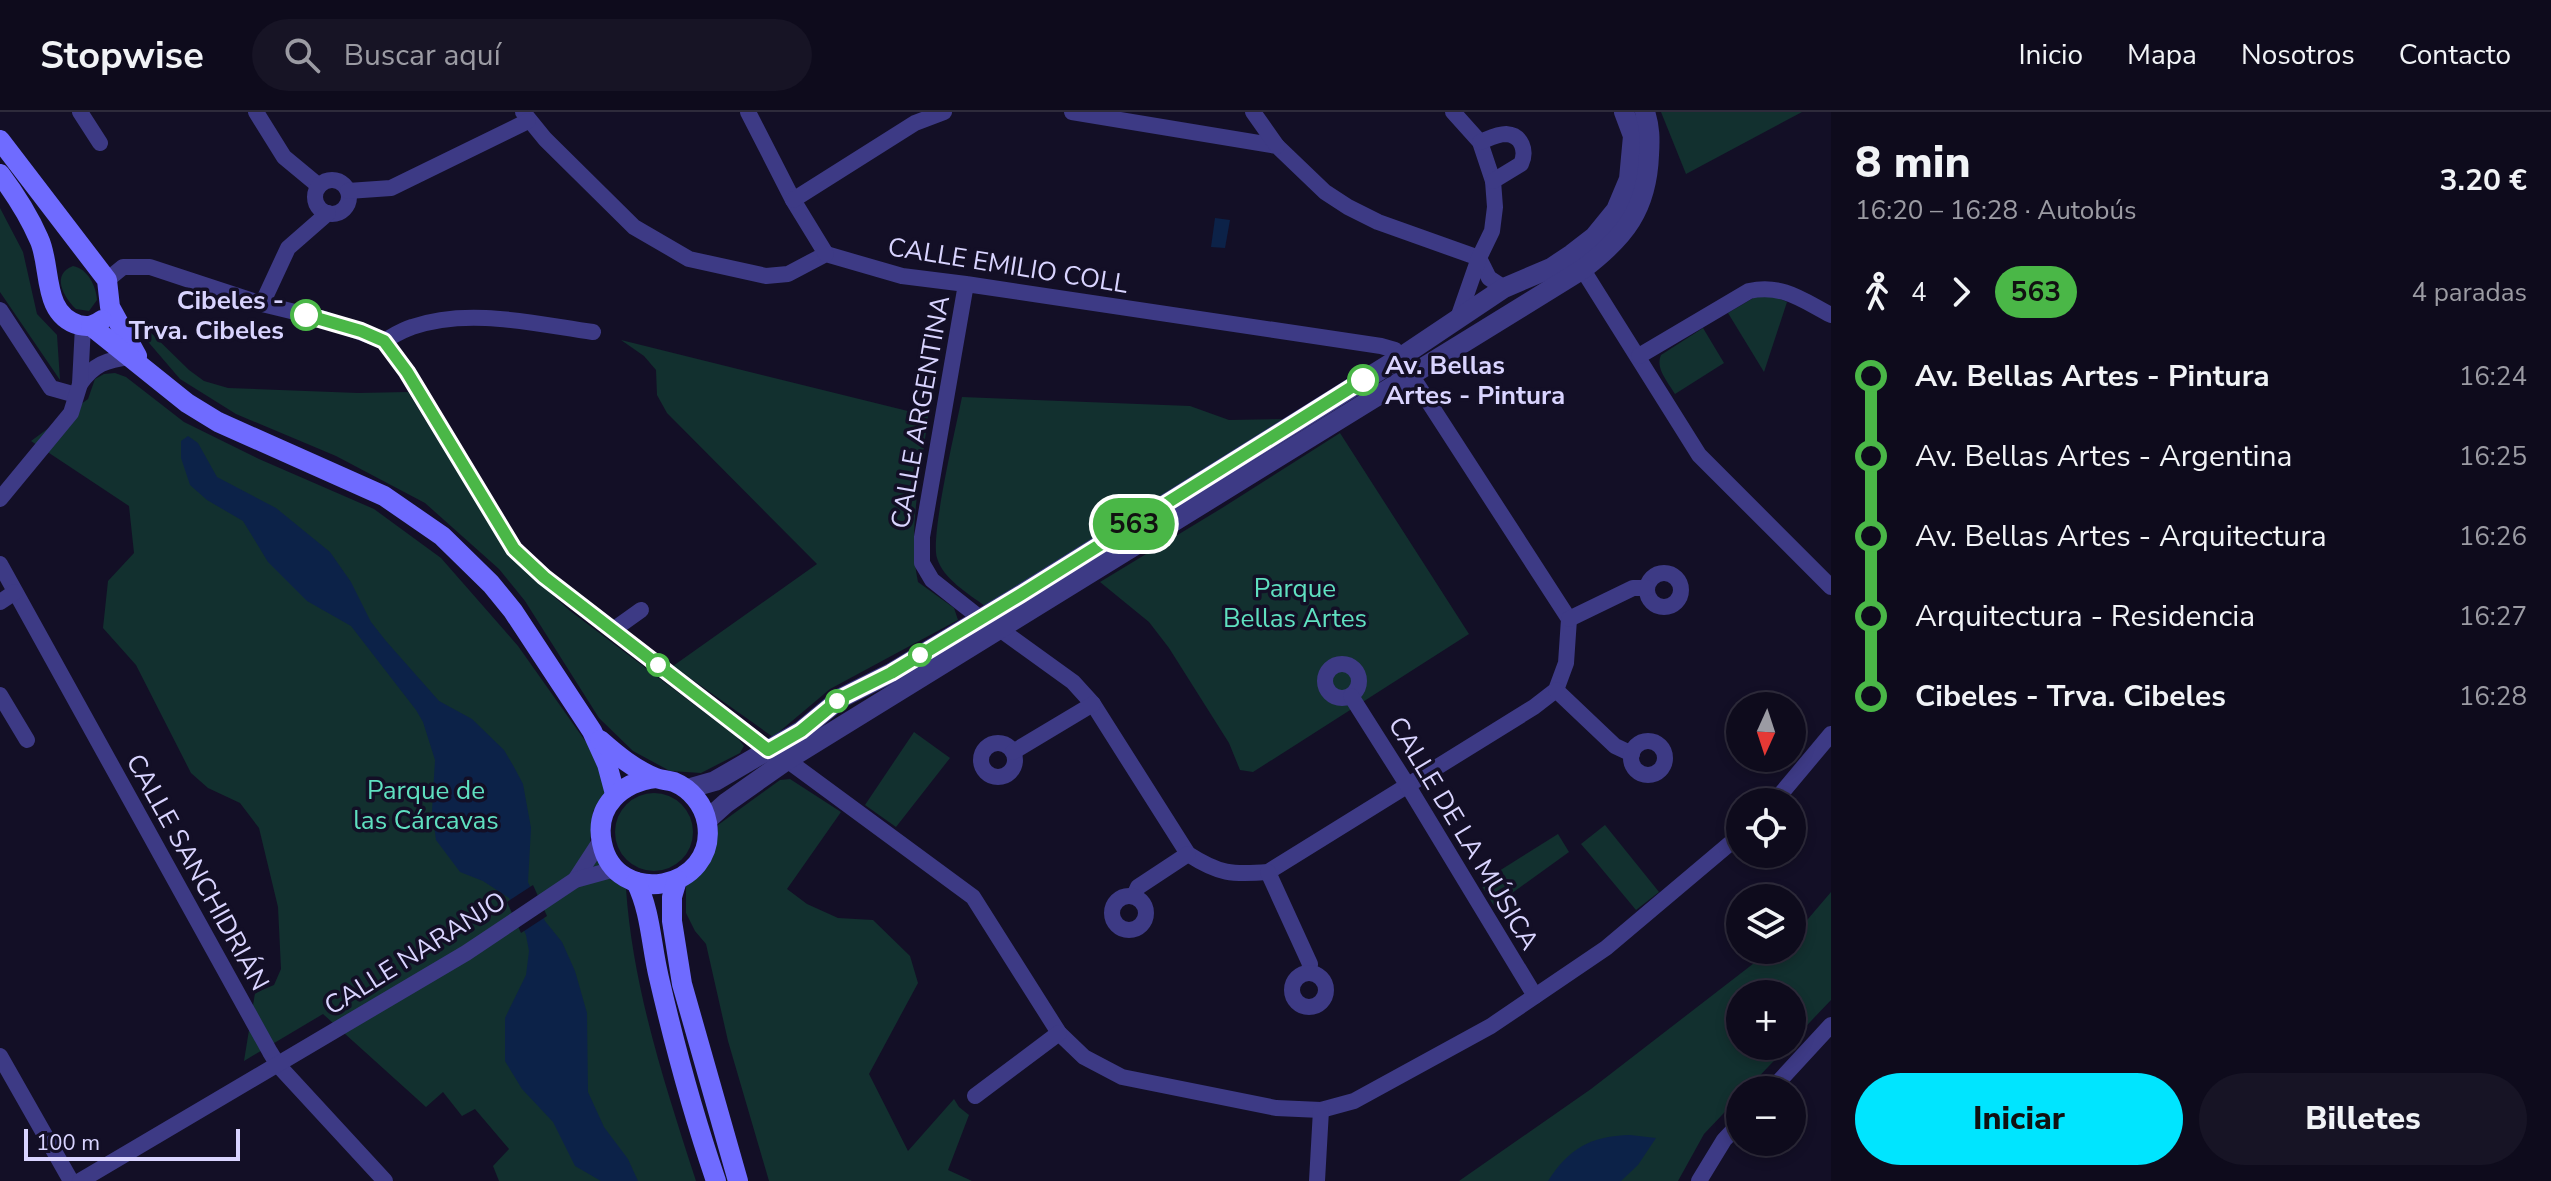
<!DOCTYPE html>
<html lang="es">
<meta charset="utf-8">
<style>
:root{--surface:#0e0b1c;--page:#171425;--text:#f1f3f6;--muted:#9b9ba3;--line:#2e2b3b;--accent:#00e5ff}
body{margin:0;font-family:"Nunito Sans",sans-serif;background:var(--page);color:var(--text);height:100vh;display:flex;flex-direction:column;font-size:30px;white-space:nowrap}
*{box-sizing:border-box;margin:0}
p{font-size:26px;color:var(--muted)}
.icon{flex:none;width:44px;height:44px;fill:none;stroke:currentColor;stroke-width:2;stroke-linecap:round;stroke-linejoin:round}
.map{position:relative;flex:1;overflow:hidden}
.sheet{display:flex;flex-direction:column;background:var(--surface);width:720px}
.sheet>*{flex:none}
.badge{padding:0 16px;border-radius:26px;font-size:28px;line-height:52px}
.needle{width:52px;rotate:183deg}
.buttons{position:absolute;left:1726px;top:580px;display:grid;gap:16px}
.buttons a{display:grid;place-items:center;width:80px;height:80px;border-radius:50%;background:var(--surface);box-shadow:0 4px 12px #0003,0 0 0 2px var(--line);font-size:40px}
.scale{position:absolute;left:24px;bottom:20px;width:216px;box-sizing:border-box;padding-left:8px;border:4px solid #d9d4ff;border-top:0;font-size:22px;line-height:28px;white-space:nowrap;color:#d9d4ff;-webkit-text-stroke:6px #130f26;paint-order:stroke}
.map>.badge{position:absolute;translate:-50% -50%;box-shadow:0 0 0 4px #fff}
.legs{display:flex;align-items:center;gap:12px;height:88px;padding:0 24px;font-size:26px}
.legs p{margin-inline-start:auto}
.overview{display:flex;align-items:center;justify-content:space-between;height:136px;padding:0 24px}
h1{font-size:44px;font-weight:800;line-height:60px}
.button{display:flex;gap:16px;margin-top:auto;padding:16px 24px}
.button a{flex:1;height:92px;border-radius:48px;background:var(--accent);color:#111;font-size:32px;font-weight:800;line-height:92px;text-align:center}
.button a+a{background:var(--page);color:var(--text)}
ul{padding:0 24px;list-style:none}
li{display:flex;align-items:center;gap:28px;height:80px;font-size:30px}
li i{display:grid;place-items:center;width:12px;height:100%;margin:0 10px;background:currentColor}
li i::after{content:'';width:20px;height:20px;margin:-10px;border:6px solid;border-radius:50%;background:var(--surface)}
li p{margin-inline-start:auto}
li:first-child i{background:linear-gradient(#0000 50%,currentColor 0)}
li:last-child i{background:linear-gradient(currentColor 50%,#0000 0)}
header{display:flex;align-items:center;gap:48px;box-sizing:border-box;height:112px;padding:0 40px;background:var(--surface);border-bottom:2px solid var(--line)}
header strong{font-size:38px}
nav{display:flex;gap:44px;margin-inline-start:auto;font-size:28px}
.search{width:560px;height:72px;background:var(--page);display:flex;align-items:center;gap:20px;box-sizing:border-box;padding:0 28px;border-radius:44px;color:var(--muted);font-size:30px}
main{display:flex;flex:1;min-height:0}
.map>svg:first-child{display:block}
.green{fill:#12302f}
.water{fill:#0c2248}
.pier{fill:#130f26}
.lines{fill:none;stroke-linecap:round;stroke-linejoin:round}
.minor{stroke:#3d3a85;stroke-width:16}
.tertiary{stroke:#3d3a85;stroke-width:20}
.secondary{stroke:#6f6bff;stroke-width:20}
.line-1-casing{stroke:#fff;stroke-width:18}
.line-1{stroke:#4ab747;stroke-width:12}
.stop-1-dot{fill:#fff;stroke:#4ab747;stroke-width:4}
.labels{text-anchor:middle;stroke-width:7;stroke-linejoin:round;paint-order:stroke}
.street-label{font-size:26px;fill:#d9d4ff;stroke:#130f26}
.stop-label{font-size:26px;font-weight:bold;fill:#d9d4ff;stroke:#130f26;text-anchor:end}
.park-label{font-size:26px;fill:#5fe0c0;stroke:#130f26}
</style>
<header>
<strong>Stopwise</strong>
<div class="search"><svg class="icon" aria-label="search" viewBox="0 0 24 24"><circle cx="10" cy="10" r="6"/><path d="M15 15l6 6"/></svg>Buscar aquí</div>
<nav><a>Inicio</a><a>Mapa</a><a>Nosotros</a><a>Contacto</a></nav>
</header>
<main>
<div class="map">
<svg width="1831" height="1069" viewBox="0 0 1831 1069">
<rect width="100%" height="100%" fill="#130f26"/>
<!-- green -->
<g class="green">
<path d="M 1661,0 L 1802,0 L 1686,62 Z"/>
<path d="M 0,96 L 23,140 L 37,202 L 57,223 L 60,268 L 0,180 Z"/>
<path d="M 73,154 C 88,157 96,174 97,188 L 89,199 L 76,197 C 63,185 51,162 73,154 Z"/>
<path d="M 1755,185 L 1776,185 L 1787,190 L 1764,260 L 1728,201 Z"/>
<path d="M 143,213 L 189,258 L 204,269 L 228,276 L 358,281 L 408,280 L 509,444 L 569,498 L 737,625 L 744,634 L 740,641 L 701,661 L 670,659 L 633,639 L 599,606 L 525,489 L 499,457 L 425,391 L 336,344 L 236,302 L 180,267 L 138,218 Z"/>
<path d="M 1703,216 L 1724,251 L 1675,282 C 1668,270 1655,256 1661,243 Z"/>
<path d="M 621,228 L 928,304 C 922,358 907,417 918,470 L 954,496 L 958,508 L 830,577 L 773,625 L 673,554 L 817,452 L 667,301 L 657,283 L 656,258 L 644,244 Z"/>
<path d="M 115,261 L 126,265 L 184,310 L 259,347 L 374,397 L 441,446 L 518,534 L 615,671 L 593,699 L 590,730 L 607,765 L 626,777 C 633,877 665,973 696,1069 L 499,1069 L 493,1054 L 509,1037 L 475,997 L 462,1004 L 443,980 L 426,995 L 323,902 L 244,949 L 255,881 L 274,873 L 281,857 L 278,795 L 259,716 L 240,691 L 208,676 L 191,661 L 136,553 L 103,516 L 108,469 L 134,441 L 129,394 L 31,329 L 88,287 L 95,267 L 104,262 Z"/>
<path d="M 962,285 L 1190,294 L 1229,308 L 1286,307 L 985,494 C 969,482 943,467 937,446 C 930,424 956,315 962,285 Z"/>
<path d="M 1340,321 L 1469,522 L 1253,660 L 1240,658 L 1229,631 L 1169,536 L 1149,510 L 1100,470 L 1222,396 Z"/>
<path d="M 914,620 L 950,646 L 896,715 L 865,693 Z"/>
<path d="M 790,667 L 841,700 L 787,777 L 807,792 L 838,806 L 873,808 L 910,844 L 918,871 L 869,962 L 908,1039 L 954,987 L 959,995 L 969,1003 L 948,1058 L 972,1069 L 769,1069 L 728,929 L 706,832 L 695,819 L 686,801 L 686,770 L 715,735 L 718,713 L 780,668 Z"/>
<circle cx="654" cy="720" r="39"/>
<path d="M 1605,713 L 1659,780 L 1636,798 L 1581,732 Z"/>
<path d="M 1558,722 L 1569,740 L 1494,794 L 1480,771 Z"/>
<path d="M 1831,780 L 1831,888 L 1792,929 L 1792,882 L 1740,882 L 1740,934 L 1788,934 L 1746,978 L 1740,978 L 1740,984 L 1704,1022 L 1678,1069 L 1459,1069 L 1591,977 L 1771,838 L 1792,838 L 1792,822 L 1802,814 Z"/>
</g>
<!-- water -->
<g class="water">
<path d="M 1215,106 L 1230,108 L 1225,136 L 1211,135 Z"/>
<path d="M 188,324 L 198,331 L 217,365 L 276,396 L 330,440 L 351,470 L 371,510 L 386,529 L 439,589 L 472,607 L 504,638 L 514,655 L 523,672 L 531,716 L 528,770 L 545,809 L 562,830 L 575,859 L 587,901 L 588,980 L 604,1015 L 628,1047 L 638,1069 L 601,1069 L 575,1054 L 553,1010 L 522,977 L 505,949 L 505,906 L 526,863 L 529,839 L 526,823 L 509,786 L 483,769 L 460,760 L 436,728 L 432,699 L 435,648 L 423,610 L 416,598 L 351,514 L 307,489 L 268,450 L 243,409 L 207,388 L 190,373 L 181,346 L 181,329 Z"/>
<path d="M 1630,1023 L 1656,1026 L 1638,1053 L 1621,1069 L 1548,1069 C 1569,1036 1591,1024 1630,1023 Z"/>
</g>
<!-- pier -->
<path class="pier" d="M 533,773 L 547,804 L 521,821 L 507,790 Z"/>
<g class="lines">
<!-- minor -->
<g class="minor">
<path d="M 80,0 L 100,31"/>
<path d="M 256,0 L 284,45 L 319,74"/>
<path d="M 523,0 L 545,27 L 634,115 L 689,147 L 766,164 L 788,162 L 826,142 L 902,164 L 966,172 L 1381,234 L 1395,238 L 1569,507 L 1566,551 L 1556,578 L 1534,595 L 1268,760 C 1232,763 1219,762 1188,742 L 1093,592 L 1073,570 L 1001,518 L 980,506 L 932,468 L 922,451 L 922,425 L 966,172"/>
<path d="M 748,0 L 793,88 L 826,142"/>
<path d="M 1072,0 L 1277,34 L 1325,80 L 1348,95 L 1378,110 L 1479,146 L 1489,166 L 1504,176"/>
<path d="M 1253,0 L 1277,34"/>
<path d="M 1453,0 L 1480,30 L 1493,69 L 1495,95 L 1492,119 L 1479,146 L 1457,209"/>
<path d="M 1480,30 C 1488,27 1497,22 1506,22 C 1522,23 1527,39 1521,52 L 1493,69"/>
<circle cx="332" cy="85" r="17"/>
<path d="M 348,79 L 391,76 L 528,9"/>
<path d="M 793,88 L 915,11 L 944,0"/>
<path d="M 1578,150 L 1699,343 L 1831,475"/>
<path d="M 107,168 L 123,155 L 150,155 L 262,192 L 324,207 L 384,229 L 407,260 L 514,437 L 544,465 L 768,638"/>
<path d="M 262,192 L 288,136 L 328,101"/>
<path d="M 0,198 L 51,276 L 76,283"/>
<path d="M 384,229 C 393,224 402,218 412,215 C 469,195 535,212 593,220"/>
<path d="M 1639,244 L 1749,179 C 1783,172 1802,188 1831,203"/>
<path d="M 80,272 C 94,252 106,248 130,245"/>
<path d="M 0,387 L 71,301 L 80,272 L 83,214"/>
<path d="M 0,452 L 270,940 L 278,953 L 385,1069"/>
<circle cx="1664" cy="478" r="17"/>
<path d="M 0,490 L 15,480"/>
<path d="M 1569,507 L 1633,476 L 1647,476"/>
<path d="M 613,518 L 641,498"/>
<circle cx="1342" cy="569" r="17"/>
<path d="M 1556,578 L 1615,634 L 1632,642"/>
<path d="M 0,583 L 27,628"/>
<path d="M 1351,584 L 1408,674 L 1535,884"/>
<circle cx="1648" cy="646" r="17"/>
<circle cx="998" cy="648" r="17"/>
<path d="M 1013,640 L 1093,592"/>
<path d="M 787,648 L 973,785 L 1059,921 L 1084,945 L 1122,965 L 1276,996 L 1321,998 L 1354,989 L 1491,914 L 1606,836 L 1740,723"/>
<path d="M 1774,690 L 1831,622"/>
<path d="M 1268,760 L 1310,852 L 1309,861"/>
<path d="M 575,768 L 601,728"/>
<path d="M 1134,784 L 1138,775 L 1188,742"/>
<circle cx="1129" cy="801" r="17"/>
<circle cx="1309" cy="878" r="17"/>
<path d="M 0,944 L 71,1069"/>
<path d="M 1771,978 L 1831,913"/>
<path d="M 975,984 L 1059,921"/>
<path d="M 80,1069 L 466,841 L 575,768 L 615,757"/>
<path d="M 1317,1069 L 1321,998"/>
<path d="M 1699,1069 L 1724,1028 L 1740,1011"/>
</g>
<!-- tertiary -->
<g class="tertiary">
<path d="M 687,677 L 715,669 L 801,619 L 841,586 L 891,561 L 1020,483 L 1401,245 L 1504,176 L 1551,156 L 1572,142 L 1594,125 L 1616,98 L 1629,67 L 1633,24 L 1624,0"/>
<path d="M 707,708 L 726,691 L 787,648 L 1583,157 C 1625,125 1647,97 1649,43 C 1650,27 1650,15 1645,0"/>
</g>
<!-- secondary -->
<g class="secondary">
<path d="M 0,28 L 107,168 L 110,195 L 137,244"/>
<path d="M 0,62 C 15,82 29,104 39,127 C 52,154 41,202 79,213 C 88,215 94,214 102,208"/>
<path d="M 91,214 L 187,291 L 218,310 L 384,384 L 442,424 L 491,472 L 513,499 L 592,619 L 607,652 L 615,682"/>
<path d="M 600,628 C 617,643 635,658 656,666 C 661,668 668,668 674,670 C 691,677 704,693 707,711 C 718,779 615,797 602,731 C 594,694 622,670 656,666"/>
<path d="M 677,768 L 672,785 L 672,809 L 682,872 L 738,1069"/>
<path d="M 636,770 C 651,800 651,833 659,866 C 675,935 693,1002 716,1069"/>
</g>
</g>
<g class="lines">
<defs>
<path id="line-1" d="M 306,203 L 361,219 L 384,229 L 407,260 L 514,437 L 544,465 L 768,638 L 801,619 L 841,586 L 891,561 L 1020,483 L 1363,268"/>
</defs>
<!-- line-1 casing -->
<use href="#line-1" class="line-1-casing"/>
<!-- line-1 -->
<use href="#line-1" class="line-1"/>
</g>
<!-- markers -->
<g class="stop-1-dot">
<circle cx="306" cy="203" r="14"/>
<circle cx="1363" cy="268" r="14"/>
<circle cx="920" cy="543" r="10"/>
<circle cx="658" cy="553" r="10"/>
<circle cx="837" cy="589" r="10"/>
</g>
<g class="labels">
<!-- street labels -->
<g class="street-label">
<text transform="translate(1008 153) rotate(9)" y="9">CALLE EMILIO COLL</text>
<text transform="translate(920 300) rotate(-80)" y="9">CALLE ARGENTINA</text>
<text transform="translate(1464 721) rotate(59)" y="9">CALLE DE LA MÚSICA</text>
<text transform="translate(198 760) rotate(61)" y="9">CALLE SANCHIDRIÁN</text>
<text transform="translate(415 841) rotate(-32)" y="9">CALLE NARANJO</text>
</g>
<!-- stop labels -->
<g class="stop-label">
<text x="284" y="197">Cibeles -<tspan x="284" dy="30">Trva. Cibeles</tspan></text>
<text x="1385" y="262" text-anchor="start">Av. Bellas<tspan x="1385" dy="30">Artes - Pintura</tspan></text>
</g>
<!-- park labels -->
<g class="park-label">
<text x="1295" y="485">Parque<tspan x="1295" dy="30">Bellas Artes</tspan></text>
<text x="426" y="687">Parque de<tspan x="426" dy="30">las Cárcavas</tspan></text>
</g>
</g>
</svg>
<div class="buttons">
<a><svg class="needle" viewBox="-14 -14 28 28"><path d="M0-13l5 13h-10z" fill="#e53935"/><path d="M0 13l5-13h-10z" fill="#9b9ba3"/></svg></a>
<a><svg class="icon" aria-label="locate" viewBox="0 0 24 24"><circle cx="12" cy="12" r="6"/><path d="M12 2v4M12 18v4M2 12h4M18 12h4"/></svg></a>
<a><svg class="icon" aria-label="layers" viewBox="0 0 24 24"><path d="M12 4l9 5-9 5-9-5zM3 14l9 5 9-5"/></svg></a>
<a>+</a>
<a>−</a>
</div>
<div class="scale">100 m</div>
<b class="badge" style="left:1134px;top:412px;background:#4ab747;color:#111">563</b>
</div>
<section class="sheet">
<div class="overview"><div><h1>8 min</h1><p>16:20 – 16:28 · Autobús</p></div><b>3.20 €</b></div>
<div class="legs"><svg class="icon" aria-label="walk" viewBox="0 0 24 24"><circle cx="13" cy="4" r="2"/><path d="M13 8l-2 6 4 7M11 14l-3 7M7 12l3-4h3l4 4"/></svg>4<svg class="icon" aria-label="forward" viewBox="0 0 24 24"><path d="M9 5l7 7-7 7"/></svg><b class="badge" style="background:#4ab747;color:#111">563</b><p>4 paradas</p></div>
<ul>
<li><i style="color:#4ab747"></i><b>Av. Bellas Artes - Pintura</b><p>16:24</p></li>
<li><i style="color:#4ab747"></i><span>Av. Bellas Artes - Argentina</span><p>16:25</p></li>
<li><i style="color:#4ab747"></i><span>Av. Bellas Artes - Arquitectura</span><p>16:26</p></li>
<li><i style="color:#4ab747"></i><span>Arquitectura - Residencia</span><p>16:27</p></li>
<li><i style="color:#4ab747"></i><b>Cibeles - Trva. Cibeles</b><p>16:28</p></li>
</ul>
<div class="button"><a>Iniciar</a><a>Billetes</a></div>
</section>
</main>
